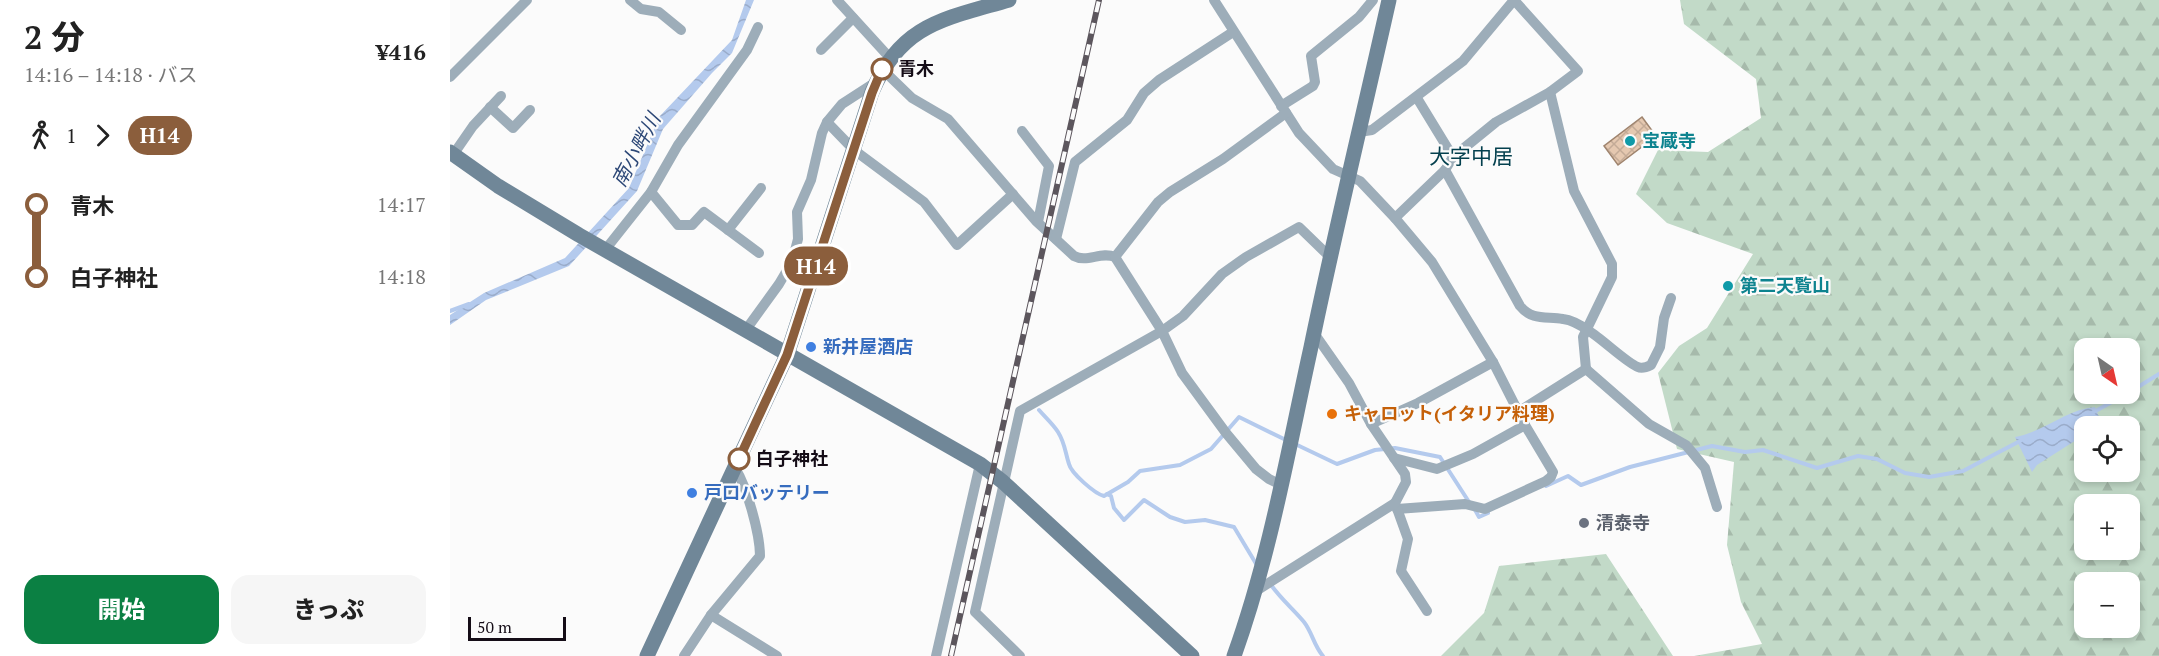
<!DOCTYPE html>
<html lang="ja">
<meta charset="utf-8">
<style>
:root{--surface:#fff;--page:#f6f6f6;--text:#222;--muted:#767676;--accent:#0b8043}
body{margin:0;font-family:"PT Serif","Noto Sans JP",serif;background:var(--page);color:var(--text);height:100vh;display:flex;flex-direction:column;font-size:22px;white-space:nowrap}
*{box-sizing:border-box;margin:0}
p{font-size:20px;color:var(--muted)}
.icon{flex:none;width:33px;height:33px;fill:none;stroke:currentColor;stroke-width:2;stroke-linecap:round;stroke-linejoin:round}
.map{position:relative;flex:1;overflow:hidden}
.side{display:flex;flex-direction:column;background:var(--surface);width:450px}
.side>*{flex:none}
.badge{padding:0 12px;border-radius:20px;font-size:21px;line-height:39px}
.needle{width:39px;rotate:146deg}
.buttons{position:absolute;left:1624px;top:338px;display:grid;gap:12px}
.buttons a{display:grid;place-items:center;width:66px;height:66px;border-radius:12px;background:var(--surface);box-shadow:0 3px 9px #0003;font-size:30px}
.scale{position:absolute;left:18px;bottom:15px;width:98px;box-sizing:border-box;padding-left:6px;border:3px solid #150d17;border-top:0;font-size:16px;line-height:21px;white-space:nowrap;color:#150d17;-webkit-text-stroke:4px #fbfbfb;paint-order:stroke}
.map>.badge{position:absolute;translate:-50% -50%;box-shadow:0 0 0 3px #fff}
.legs{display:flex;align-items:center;gap:9px;height:66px;padding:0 24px;font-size:20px}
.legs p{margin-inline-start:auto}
.summary{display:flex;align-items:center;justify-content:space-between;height:102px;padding:0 24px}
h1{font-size:33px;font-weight:800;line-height:45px}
.button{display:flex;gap:12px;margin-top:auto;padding:12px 24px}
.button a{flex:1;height:69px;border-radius:18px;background:var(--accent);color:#fff;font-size:24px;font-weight:800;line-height:69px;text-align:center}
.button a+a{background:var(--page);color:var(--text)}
ul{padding:0 24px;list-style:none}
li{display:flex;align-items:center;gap:21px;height:72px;font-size:22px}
li i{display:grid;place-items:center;width:9px;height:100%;margin:0 8px;background:currentColor}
li i::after{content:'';width:15px;height:15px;margin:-8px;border:4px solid;border-radius:50%;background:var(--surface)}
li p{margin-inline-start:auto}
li:first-child i{background:linear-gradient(#0000 50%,currentColor 0)}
li:last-child i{background:linear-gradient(currentColor 50%,#0000 0)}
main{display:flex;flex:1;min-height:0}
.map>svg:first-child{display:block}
.forest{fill:url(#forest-firs);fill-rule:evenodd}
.water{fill:url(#water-waves)}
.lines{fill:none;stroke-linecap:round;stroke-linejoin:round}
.stream{stroke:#b4caed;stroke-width:4}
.building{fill:url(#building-cross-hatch);stroke:#9f846e;stroke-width:1.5}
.street{stroke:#9dadb9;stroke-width:10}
.secondary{stroke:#708798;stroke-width:15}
.rail-casing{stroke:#5c565d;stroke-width:6}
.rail{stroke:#fbfbfb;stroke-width:4;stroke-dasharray:11;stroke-linecap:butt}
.line-1-casing{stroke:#fff;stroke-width:14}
.line-1{stroke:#8b5e3c;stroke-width:9}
.stop-1-dot{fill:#fff;stroke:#8b5e3c;stroke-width:3}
.culture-dot{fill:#0f9aa8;stroke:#fbfbfb;stroke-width:2}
.shop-dot{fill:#3f7fe0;stroke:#fbfbfb;stroke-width:2}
.food-dot{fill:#e8710a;stroke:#fbfbfb;stroke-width:2}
.worship-dot{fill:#6b7280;stroke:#fbfbfb;stroke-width:2}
.labels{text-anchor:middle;stroke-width:4.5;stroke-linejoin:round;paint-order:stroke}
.stop-label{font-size:18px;font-weight:bold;fill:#150d17;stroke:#fbfbfb;text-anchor:start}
.culture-label{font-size:18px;font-weight:bold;fill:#0d838f;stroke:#fbfbfb;text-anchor:start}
.shop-label{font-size:18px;font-weight:bold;fill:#366cbe;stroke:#fbfbfb;text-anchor:start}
.food-label{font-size:18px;font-weight:bold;fill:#c56008;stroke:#fbfbfb;text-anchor:start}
.worship-label{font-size:18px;font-weight:bold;fill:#5b616d;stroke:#fbfbfb;text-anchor:start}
.water-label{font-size:20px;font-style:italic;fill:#2d4877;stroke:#fbfbfb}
.quarter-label{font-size:21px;fill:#04404e;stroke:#fbfbfb}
</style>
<main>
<section class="side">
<div class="summary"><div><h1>2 分</h1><p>14:16 – 14:18 · バス</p></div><b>¥416</b></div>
<div class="legs"><svg class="icon" aria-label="walk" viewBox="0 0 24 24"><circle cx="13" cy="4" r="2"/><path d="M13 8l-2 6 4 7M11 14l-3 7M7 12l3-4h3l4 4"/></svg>1<svg class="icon" aria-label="forward" viewBox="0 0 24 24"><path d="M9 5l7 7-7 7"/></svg><b class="badge" style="background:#8b5e3c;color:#fff">H14</b></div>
<ul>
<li><i style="color:#8b5e3c"></i><b>青木</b><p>14:17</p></li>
<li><i style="color:#8b5e3c"></i><b>白子神社</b><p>14:18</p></li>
</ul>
<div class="button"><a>開始</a><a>きっぷ</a></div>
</section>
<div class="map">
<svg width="1709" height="656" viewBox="0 0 1709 656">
<defs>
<pattern id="forest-firs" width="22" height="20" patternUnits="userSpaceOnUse" patternTransform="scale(1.5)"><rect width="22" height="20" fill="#c2dac8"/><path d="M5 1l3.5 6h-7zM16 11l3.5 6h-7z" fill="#a6baab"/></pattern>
<pattern id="water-waves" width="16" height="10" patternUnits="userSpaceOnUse" patternTransform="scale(1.5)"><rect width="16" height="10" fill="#b4caed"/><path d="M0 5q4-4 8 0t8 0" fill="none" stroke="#9aacca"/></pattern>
<pattern id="building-cross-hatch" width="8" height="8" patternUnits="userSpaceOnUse" patternTransform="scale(1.5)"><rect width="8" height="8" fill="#e5c8b0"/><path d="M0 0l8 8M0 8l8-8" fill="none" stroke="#c4ab97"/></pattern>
</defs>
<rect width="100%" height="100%" fill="#fbfbfb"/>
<!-- forest -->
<g class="forest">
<path d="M 1230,0 L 1709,0 L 1709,656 L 1244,656 L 1312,644 L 1291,602 L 1277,545 L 1284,462 L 1227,449 L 1208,373 L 1229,346 L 1257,328 L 1303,254 L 1217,223 L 1186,194 L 1208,150 L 1258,152 L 1311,118 L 1306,79 L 1234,24 ZM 1635,348 L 1680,348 L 1680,393 L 1635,393 ZM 1635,426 L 1680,426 L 1680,471 L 1635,471 ZM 1635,504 L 1680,504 L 1680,549 L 1635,549 ZM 1635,582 L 1680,582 L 1680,627 L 1635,627 Z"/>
<path d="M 1156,554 L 1223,656 L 991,656 L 1034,613 L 1049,566 Z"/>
</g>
<!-- water -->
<g class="water">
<path d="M 296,0 L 304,0 L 282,53 L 262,73 L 213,129 L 187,191 L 119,266 L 36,300 L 0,325 L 0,315 L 34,293 L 115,258 L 179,188 L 209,117 L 282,40 Z"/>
<path d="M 1645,407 L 1649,417 L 1642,426 L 1635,426 L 1635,433 L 1631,437 L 1587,465 L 1582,472 L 1565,437 C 1593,432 1618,409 1645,407 Z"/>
</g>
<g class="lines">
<!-- stream -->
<g class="stream">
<path d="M 0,311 L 19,304"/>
<path d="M 1680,392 L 1709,374"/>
<path d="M 589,410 C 595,417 603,424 608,432 C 615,443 615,452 619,464 C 621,473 645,494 654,496 L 678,482 L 690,471 L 730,465 L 761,449 L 789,417 L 836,440"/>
<path d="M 1642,413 L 1678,393"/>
<path d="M 843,443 L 887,464 L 925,450 L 945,448 L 990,457 L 1019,502"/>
<path d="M 1096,486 L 1118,476 L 1131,485 L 1180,467 L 1262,446 L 1295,452 L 1313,450 L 1367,468 L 1408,456 L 1427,459 L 1455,473 L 1479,477 L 1513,471 L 1570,441"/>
<path d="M 657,494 L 661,496 L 664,508 L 674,520 L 694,500 L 720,517 L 735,522 L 755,520 L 784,527 L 808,567"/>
<path d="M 1024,508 L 1029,517 L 1038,513"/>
<path d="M 821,585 C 831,599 843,609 854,622 C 862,632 864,646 873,656"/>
</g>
</g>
<!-- building -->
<path class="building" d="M 1192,117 L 1206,136 L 1168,165 L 1154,146 Z"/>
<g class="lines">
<!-- street -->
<g class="street">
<path d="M 180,0 L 191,9 L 209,12 L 231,30"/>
<path d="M 387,0 L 440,58"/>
<path d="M 764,0 L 849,133 L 883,169 L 910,181 L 945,218 L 982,262 L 1043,362 L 1075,425 L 1103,472 L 1101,477 L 1096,481 L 1035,509 L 1015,504 L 947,509"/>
<path d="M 371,50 L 403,18"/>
<path d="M 432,69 L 462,98 L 498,119 L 586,221 L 624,256 C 637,263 651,251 665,257 L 712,331 L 732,373 L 776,433 L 806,469 L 819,479 L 831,485"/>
<path d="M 0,77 L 77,0"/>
<path d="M 1100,92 L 1124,191 L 1162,264 L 1162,277 L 1133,337 L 1136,369"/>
<path d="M 967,98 L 1003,157"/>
<path d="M 831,106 L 863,86 L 865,82 L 861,56 L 909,17 L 923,0"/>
<path d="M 40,107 L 63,128 L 80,110"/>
<path d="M 377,122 L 404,150 L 474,202 L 507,245 L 563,194"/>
<path d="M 572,131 L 599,166 L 588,222"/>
<path d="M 909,132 L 922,130 L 1013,61 L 1064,0"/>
<path d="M 3,155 L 23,126 L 51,96"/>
<path d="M 995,170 L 1070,306 C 1082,321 1097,316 1113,319 C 1122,320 1132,326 1139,331 C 1151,338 1178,364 1188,367 C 1192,369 1197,367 1201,365 L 1210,347 L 1214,318 L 1221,298"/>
<path d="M 201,192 L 228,225 L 242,225 L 254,212 L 309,253"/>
<path d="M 945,218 L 995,170 L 1003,157 L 1046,122 L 1100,92 L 1128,71 L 1064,0"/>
<path d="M 278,230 L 311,188"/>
<path d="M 606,239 L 625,162 L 677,120 L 694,93 L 709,80 L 783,32"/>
<path d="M 155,250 L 201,192 L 228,145 L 297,50 L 308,27"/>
<path d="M 665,257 L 708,202 L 720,192 L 773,159 L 836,113"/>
<path d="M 295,331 L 329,284 L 342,262 L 348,239 L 347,212 L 361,180 L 372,133 L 377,122 L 392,104 L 426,82"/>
<path d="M 864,333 L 899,383 L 921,424 L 955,474 L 956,482 L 945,503 L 958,539 L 951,571 L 977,611"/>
<path d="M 1068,412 L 1136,369 L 1199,424 L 1236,445 L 1255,468 L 1267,507"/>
<path d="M 921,424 L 968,403 L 1043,362"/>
<path d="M 944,458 L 987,469 L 1023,454 L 1075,425"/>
<path d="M 806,591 L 945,503"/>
<path d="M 261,615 L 327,656"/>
<path d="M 234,656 L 261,615 L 310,556 C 310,534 297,487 285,468"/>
<path d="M 486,656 L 530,464"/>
<path d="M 570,656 L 525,612 L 570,411 L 712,331 L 733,316 L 772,274 L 796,257 L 849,227 L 880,257"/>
</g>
<!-- secondary -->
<g class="secondary">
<path d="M 0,152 L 48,186 L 129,235 L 530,464 L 553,482 L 742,656"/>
<path d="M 197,656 L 337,355 L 422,92 C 451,24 494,19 559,0"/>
<path d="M 784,656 C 820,556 838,451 861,347 C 885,231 913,116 939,0"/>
</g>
<defs>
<path id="rail" d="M 501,656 L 649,0"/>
</defs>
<!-- rail casing -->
<use href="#rail" class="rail-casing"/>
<!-- rail -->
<use href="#rail" class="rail"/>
</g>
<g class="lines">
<defs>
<path id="line-1" d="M 289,459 L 337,355 L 422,93 L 432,69"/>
</defs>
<!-- line-1 casing -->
<use href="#line-1" class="line-1-casing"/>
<!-- line-1 -->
<use href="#line-1" class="line-1"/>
</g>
<!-- markers -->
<g class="stop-1-dot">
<circle cx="432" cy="69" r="10"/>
<circle cx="289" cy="459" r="10"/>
</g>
<g class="culture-dot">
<circle cx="1180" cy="141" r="6"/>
<circle cx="1278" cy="286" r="6"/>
</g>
<g class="shop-dot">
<circle cx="361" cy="347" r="6"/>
<circle cx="242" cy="493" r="6"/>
</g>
<circle class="food-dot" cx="882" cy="414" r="6"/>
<circle class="worship-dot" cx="1134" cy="523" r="6"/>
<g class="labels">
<!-- stop labels -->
<g class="stop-label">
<text x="448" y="75">青木</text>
<text x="306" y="465">白子神社</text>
</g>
<!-- culture labels -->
<g class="culture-label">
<text x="1192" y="147">宝蔵寺</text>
<text x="1290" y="292">第二天覧山</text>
</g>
<!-- shop labels -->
<g class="shop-label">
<text x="373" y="353">新井屋酒店</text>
<text x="254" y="499">戸口バッテリー</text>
</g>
<!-- food labels -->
<g class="food-label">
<text x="894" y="420">キャロット(イタリア料理)</text>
</g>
<!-- worship labels -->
<g class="worship-label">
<text x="1146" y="529">清泰寺</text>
</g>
<!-- water labels -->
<g class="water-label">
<text transform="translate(186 150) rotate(-62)" y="7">南小畔川</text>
</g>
<!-- quarter labels -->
<g class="quarter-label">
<text x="1021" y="164">大字中居</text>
</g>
</g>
</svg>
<div class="buttons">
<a><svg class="needle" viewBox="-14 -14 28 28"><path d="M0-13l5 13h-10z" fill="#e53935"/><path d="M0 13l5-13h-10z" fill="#767676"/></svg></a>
<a><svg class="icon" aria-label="locate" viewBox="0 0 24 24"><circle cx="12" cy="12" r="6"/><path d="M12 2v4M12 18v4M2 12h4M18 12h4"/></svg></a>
<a>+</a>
<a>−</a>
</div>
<div class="scale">50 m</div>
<b class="badge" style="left:366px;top:266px;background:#8b5e3c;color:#fff">H14</b>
</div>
</main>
